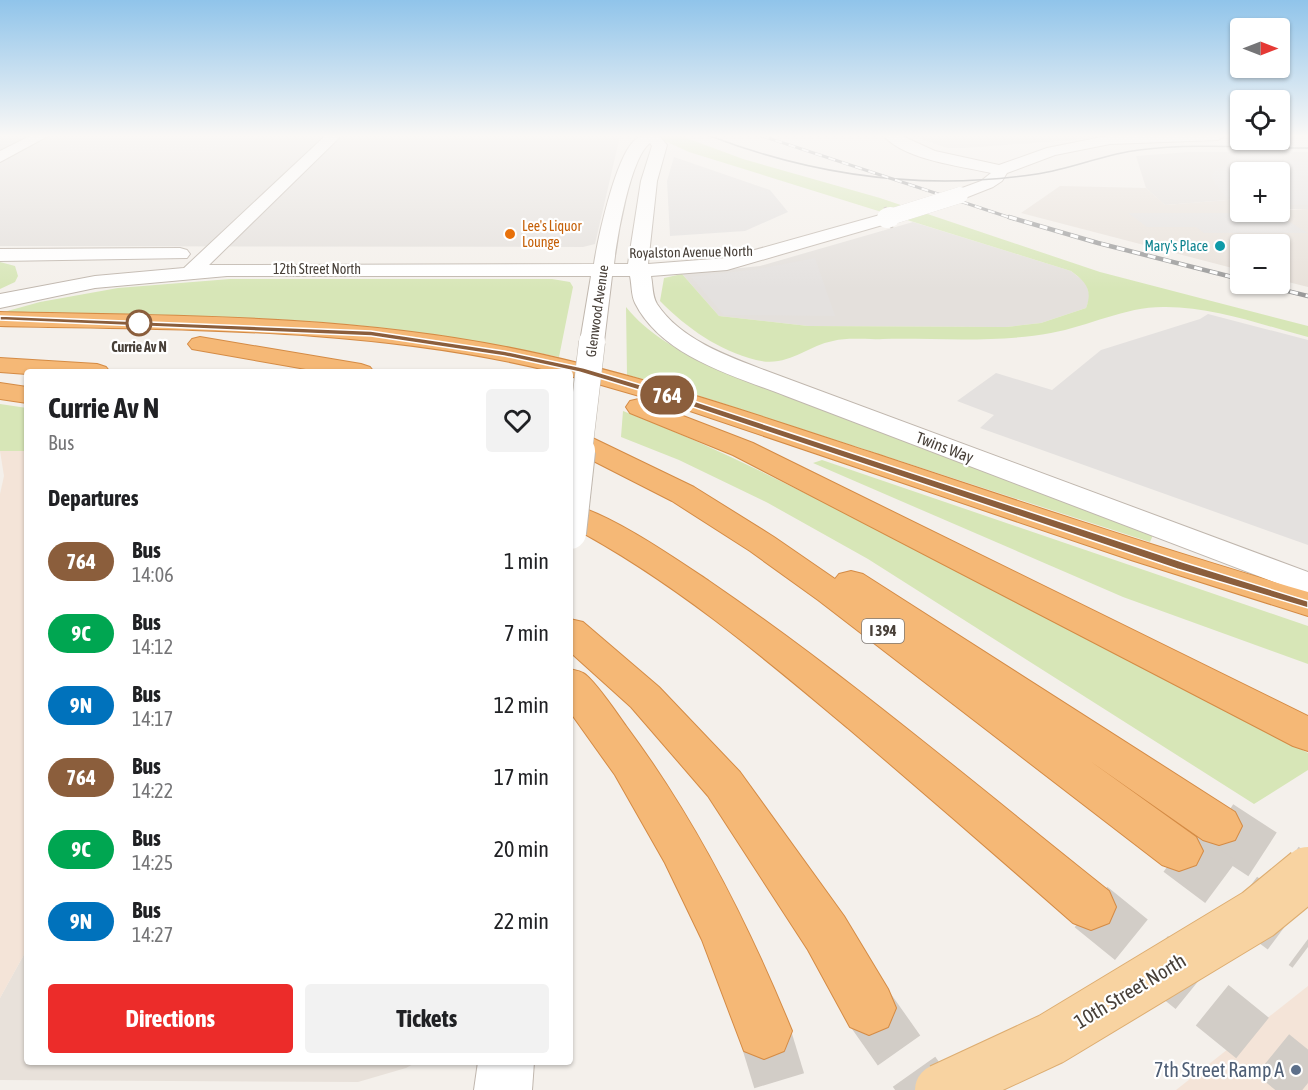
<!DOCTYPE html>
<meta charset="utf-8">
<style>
:root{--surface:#fff;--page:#f2f2f2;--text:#202124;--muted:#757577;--accent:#ec2c2a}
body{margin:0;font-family:"Asap Condensed",sans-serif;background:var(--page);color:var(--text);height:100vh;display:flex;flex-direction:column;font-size:22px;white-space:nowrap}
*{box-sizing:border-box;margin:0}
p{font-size:20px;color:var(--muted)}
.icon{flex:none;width:33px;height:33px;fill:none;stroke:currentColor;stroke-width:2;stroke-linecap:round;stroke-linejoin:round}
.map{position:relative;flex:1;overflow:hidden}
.side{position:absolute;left:24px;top:369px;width:549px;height:696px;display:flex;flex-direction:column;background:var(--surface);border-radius:6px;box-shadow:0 2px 4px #0004}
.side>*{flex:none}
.badge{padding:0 12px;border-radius:20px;font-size:21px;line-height:39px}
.needle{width:39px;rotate:90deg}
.buttons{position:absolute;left:1230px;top:18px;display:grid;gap:12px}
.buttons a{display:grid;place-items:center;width:60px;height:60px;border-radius:6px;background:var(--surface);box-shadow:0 2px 4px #0004;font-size:30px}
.map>.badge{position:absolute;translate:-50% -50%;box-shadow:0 0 0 3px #fff}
h2{padding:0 24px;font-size:22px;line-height:54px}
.round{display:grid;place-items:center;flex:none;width:63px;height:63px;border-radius:6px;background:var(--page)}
.head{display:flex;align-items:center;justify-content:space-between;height:102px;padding:0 24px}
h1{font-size:28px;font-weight:700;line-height:45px}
.button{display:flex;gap:12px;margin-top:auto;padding:12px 24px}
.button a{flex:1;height:69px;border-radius:6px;background:var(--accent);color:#fff;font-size:24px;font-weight:700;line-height:69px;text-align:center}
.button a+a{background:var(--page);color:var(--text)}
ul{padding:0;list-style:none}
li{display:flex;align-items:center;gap:18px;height:72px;padding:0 24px}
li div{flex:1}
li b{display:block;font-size:22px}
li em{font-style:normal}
li .badge{min-width:66px;font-weight:700;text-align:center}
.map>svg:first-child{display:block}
.residential{fill:#e8e1da}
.commercial{fill:#f4e4d8}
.industrial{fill:#e4e0dc}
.green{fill:#d7e6b7}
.parking{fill:#e4e1df}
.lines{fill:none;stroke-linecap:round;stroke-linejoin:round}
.highway-tunnel{stroke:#d2cdc7;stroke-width:52;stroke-dasharray:52 26;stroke-linecap:butt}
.minor-casing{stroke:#c0b7ae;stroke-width:2}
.highway-casing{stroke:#d48b45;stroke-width:2}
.minor{fill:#fff;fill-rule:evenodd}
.highway{fill:#f5b876;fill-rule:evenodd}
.tram{stroke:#999;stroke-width:1.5}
.rail-far1-casing{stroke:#999;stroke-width:3}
.rail-casing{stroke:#999;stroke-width:4.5}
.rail-far1{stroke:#fff;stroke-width:2;stroke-dasharray:7;stroke-linecap:butt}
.rail{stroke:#fff;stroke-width:3;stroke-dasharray:8;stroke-linecap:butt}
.minor-bridge-far3-casing{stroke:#c0b7ae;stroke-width:16;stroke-linecap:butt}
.minor-bridge-far2-casing{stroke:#c0b7ae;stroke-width:22;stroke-linecap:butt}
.minor-bridge-far1-casing{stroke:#c0b7ae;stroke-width:27;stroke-linecap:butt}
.minor-bridge-casing{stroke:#c0b7ae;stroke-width:34;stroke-linecap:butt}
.major-bridge-casing{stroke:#ddad71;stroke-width:54;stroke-linecap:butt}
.minor-bridge-far3{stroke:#fff;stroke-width:16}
.minor-bridge-far2{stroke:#fff;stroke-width:20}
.minor-bridge-far1{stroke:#fff;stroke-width:26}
.minor-bridge{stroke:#fff;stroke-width:32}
.major-bridge{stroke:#f8d3a1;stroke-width:52}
.line{fill:#8b5e3c;stroke:#fff;stroke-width:1.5}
.food-dot{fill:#e8710a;stroke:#fff;stroke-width:2}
.culture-dot{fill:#0f9aa8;stroke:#fff;stroke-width:2}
.stop-dot{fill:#fff;stroke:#8b5e3c;stroke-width:3}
.service-dot{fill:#5c6f8a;stroke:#fff;stroke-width:2}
.labels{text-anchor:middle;stroke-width:4.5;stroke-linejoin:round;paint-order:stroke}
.far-food-label{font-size:14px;fill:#c56008;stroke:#fff;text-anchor:start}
.far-culture-label{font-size:14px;fill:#0d838f;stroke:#fff;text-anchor:end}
.far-street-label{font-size:14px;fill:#484039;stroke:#fff}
.far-stop-label{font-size:14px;font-weight:bold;fill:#484039;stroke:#fff}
.shield{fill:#fff;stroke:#7f7974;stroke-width:1.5}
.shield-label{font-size:15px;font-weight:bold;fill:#484039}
.street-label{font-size:16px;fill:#484039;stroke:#fff}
.near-street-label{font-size:20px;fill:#484039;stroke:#fff}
.near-service-label{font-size:20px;fill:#4e5e75;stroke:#fff;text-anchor:end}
</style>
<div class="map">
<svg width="1308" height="1090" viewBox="0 0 1308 1090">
<rect width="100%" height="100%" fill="#f4f0eb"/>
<!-- residential -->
<g class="residential">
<path d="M 1060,186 L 1146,188 L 1165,205 L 1240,199 L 1240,212 L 1308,209 L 1308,287 L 1280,280 L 1280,244 L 1240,244 L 1240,270 L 1021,213 Z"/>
<path d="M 27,949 L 27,1062 L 417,1062 L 406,1068 L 358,1082 L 0,1080 L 0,998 Z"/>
</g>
<!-- commercial -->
<g class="commercial">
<path d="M 0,451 L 27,451 L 27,949 L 0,998 L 0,494 L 4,476 Z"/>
<path d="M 1308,986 L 1308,1090 L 1176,1090 Z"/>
</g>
<!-- industrial -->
<g class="industrial">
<path d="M 0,136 L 620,136 L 595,244 L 583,247 L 0,246 Z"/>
<path d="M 913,136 L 1123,136 L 965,148 L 947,148 Z"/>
<path d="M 1189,152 L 1308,152 L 1308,209 L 1280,209 L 1280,172 L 1240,172 L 1240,199 L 1165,205 L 1146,188 L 1136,156 Z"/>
<path d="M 913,222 L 1071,271 L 1086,283 L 1090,297 L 1086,308 L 1041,323 L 1006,327 L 808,326 L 719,316 L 682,274 L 760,266 Z"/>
</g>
<!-- green -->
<g class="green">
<path d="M 654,136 L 681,136 L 743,159 L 880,198 L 1100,272 L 1308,326 L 1308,337 C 1262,325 1214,307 1166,307 C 1126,306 1090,326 1051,333 C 998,343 938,338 883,339 C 868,340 849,337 833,341 C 806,346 788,368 756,360 C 718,350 688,329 660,301 L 664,278 L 682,274 L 719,316 L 808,326 L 1006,327 L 1041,323 L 1086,308 C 1093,290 1086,282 1071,271 L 689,152 Z"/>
<path d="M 0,262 L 15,266 L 18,276 L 15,282 L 0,289 Z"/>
<path d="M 230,279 L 552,279 L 570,282 L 573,287 L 559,357 C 487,343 415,330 342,324 C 229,314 114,315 0,313 L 40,302 L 118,288 Z"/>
<path d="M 626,307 C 647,333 676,349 706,364 L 1153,535 L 1150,542 L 669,386 L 627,375 Z"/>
<path d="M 0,404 L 27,408 L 27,451 L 0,451 Z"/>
<path d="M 623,411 C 708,443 788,485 870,525 C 1017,599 1162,676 1308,753 L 1308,770 L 1254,804 L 868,559 L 768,503 L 679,460 L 621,437 Z"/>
<path d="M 822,460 L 1308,626 L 1308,664 L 1123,597 L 813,463 Z"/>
</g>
<!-- parking -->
<g class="parking">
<path d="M 71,136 L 259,136 L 249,144 L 217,148 L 210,152 L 57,152 L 78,141 L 63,140 Z"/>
<path d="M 674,157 L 770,190 L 788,212 L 745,231 L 670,236 L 667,181 Z"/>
<path d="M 1260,161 L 1308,162 L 1308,176 L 1299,176 L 1308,182 L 1308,205 L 1280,205 L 1280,172 L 1240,172 L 1240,197 L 1226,197 L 1216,185 L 1211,175 L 1217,169 L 1236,163 Z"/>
<path d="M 1128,213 L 1239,213 L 1251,220 L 1288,221 L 1308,233 L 1204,233 L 1196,227 L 1147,227 Z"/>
<path d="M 815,258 L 835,316 L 724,315 L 691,277 L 758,269 Z"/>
<path d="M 1208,314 L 1308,340 L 1308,545 L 980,428 L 994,415 L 957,401 L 996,373 L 1052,390 L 1101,350 L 1200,319 Z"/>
</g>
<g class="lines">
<!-- highway-tunnel -->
<g class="highway-tunnel">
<path d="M 1219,826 L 1308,884"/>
<path d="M 1179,851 L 1308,947"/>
<path d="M 1091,907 L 1308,1083"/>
<path d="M 869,1008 L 927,1090"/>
<path d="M 764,1031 L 782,1090"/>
</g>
<defs>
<g id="minor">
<path d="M 30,136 L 48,136 L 0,162 L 0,151 Z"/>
<path d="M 325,136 L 341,136 L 209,265 L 594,264 C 598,237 615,161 633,142 C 640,134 650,136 659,136 L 667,145 L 657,181 L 648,264 L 726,258 L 887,213 L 893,214 L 896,218 L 893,222 L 727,270 L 651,276 C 653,285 652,296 657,304 C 680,339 727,356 764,370 L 1308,572 L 1308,595 L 786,396 C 735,376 662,357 635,303 C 631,295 632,285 630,276 L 612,276 L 604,342 L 600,347 L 592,349 L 584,347 L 580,342 L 591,276 L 227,276 L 95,288 L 0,308 L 0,294 L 95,276 L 184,268 ZM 650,143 L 652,146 L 641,181 L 628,264 L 614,264 C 617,238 630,158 650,143 Z"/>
<path d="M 884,136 L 902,136 L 935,151 L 999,165 L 1047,148 L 1107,136 L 1225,136 L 1218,140 L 1110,144 L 1055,155 L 1007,173 L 1002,181 L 993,187 L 960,200 L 952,195 L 954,191 L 981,181 L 991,173 C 961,166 905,160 884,136 Z"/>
<path d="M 180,248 L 187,250 L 190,254 L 187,258 L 0,261 L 0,249 Z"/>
<path d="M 478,1062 L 534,1062 L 532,1090 L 474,1090 Z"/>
</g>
<g id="highway">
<path d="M 0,312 C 169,316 339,314 506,347 C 630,371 750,413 870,452 C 1015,500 1161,549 1308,592 L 1308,616 L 1131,560 L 681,408 L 570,376 L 570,372 L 554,372 C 373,327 185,330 0,326 Z"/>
<path d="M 200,337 L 361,364 L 370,367 L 374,372 L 323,372 L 192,349 L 188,344 L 192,339 Z"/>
<path d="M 0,358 L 97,364 L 106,367 L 110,372 L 27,372 L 27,374 L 0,372 Z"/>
<path d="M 0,383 L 27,387 L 27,403 L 0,399 Z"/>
<path d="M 639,399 L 753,443 L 1308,716 L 1308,751 L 1293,746 L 733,455 L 630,413 L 626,407 L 630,401 Z"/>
<path d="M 570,430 L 580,432 L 694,487 L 774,537 L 835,579 L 839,574 L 851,571 L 863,574 L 1235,812 L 1242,826 L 1235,840 L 1219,845 L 1203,840 L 1090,761 L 1196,837 L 1203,851 L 1196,865 L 1179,871 L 1162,865 L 818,600 L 750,551 L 672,501 L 570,449 Z"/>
<path d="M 570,504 C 611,514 673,557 709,581 C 848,676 977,786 1109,891 L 1116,907 L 1109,923 L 1091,930 L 1073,923 C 999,858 924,793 849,729 C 761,655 672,580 570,526 Z"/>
<path d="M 570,619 L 583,622 L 659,687 L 740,772 L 844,916 L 888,989 L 896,1008 L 888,1027 L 869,1035 L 850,1027 L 808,950 L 708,796 L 631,707 L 570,652 Z"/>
<path d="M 570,669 C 574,670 580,671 583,673 C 594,679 618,715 626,726 C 696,820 748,923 792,1031 L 784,1051 L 764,1059 L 744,1051 L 702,940 L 665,863 L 615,775 L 570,712 Z"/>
</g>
</defs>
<!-- minor casing -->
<use href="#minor" class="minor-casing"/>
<!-- highway casing -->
<use href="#highway" class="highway-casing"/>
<!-- minor -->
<use href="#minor" class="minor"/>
<!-- highway -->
<use href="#highway" class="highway"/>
<!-- tram -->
<path class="tram" d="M 710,136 C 815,176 926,191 1037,174 C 1072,169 1104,154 1139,150 C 1195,143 1252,148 1308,148"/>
<defs>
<path id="rail-far1" d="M 762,136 L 1014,219"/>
<g id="rail">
<path d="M 1009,217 L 1098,243 L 1240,279"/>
<path d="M 1259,284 L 1308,296"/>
</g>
</defs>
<!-- rail-far1 casing -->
<use href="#rail-far1" class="rail-far1-casing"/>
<!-- rail casing -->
<use href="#rail" class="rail-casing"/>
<!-- rail-far1 -->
<use href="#rail-far1" class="rail-far1"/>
<!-- rail -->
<use href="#rail" class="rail"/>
<defs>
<path id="minor-bridge-far3" d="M 887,218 L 960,195"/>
<path id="minor-bridge-far2" d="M 887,218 L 890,217"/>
<path id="minor-bridge-far1" d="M 579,452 L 592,342"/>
<path id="minor-bridge" d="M 570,533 L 579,451"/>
<path id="major-bridge" d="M 941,1090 L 1051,1039 L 1258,914 L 1308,873"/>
</defs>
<!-- minor-bridge-far3 casing -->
<use href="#minor-bridge-far3" class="minor-bridge-far3-casing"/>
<!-- minor-bridge-far2 casing -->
<use href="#minor-bridge-far2" class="minor-bridge-far2-casing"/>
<!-- minor-bridge-far1 casing -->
<use href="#minor-bridge-far1" class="minor-bridge-far1-casing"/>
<!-- minor-bridge casing -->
<use href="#minor-bridge" class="minor-bridge-casing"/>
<!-- major-bridge casing -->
<use href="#major-bridge" class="major-bridge-casing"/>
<!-- minor-bridge-far3 -->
<use href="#minor-bridge-far3" class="minor-bridge-far3"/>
<!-- minor-bridge-far2 -->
<use href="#minor-bridge-far2" class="minor-bridge-far2"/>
<!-- minor-bridge-far1 -->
<use href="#minor-bridge-far1" class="minor-bridge-far1"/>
<!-- minor-bridge -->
<use href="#minor-bridge" class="minor-bridge"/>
<!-- major-bridge -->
<use href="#major-bridge" class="major-bridge"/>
</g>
<!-- sky -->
<linearGradient id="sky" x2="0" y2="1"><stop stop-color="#90c4ea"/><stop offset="0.47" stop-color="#faf8f6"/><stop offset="1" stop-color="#faf8f6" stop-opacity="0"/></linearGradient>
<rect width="1308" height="289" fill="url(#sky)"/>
<!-- line -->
<path class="line" d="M 0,316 L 371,331 L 504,351 L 584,368 L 682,397 L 1186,563 L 1308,601 L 1308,608 L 1177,569 L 675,401 L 579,372 L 504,356 L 371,336 L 0,320 Z"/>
<!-- markers -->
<circle class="food-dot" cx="510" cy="234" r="6"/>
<circle class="culture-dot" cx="1220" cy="246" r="6"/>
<circle class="stop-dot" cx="139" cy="323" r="12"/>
<circle class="service-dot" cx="1296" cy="1070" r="6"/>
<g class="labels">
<!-- far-food labels -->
<g class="far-food-label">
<text x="522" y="231">Lee's Liquor<tspan x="522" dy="16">Lounge</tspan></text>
</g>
<!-- far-culture labels -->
<g class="far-culture-label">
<text x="1208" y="251">Mary's Place</text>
</g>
<!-- far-street labels -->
<g class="far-street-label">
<text transform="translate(691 252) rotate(-1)" y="5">Royalston Avenue North</text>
<text x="317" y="274">12th Street North</text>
<text transform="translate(597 311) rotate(-82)" y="5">Glenwood Avenue</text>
</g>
<!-- far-stop labels -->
<g class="far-stop-label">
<text x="139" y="352">Currie Av N</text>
</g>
<!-- shield labels -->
<rect class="shield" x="862" y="619" width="42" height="24" rx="4.5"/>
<g class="shield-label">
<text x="883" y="636">I 394</text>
</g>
<!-- street labels -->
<g class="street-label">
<text transform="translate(945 447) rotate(21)" y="6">Twins Way</text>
</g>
<!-- near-street labels -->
<g class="near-street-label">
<text transform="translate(1130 991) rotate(-31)" y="7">10th Street North</text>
</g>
<!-- near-service labels -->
<g class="near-service-label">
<text x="1284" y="1077">7th Street Ramp A</text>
</g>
</g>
</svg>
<div class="buttons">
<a><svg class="needle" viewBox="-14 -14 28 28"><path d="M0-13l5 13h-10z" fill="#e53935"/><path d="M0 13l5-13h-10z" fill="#757577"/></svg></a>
<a><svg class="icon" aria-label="locate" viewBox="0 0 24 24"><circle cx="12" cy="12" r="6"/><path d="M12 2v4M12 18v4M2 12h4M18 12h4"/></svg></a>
<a>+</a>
<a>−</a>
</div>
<b class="badge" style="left:667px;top:395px;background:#8b5e3c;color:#fff">764</b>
<section class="side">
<div class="head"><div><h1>Currie Av N</h1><p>Bus</p></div><a class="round"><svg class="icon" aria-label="heart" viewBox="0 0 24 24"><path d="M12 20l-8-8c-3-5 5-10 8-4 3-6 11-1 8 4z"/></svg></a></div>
<h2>Departures</h2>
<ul>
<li><span class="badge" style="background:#8b5e3c;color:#fff">764</span><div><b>Bus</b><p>14:06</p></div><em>1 min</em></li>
<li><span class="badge" style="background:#00a651;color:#fff">9C</span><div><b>Bus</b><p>14:12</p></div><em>7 min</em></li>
<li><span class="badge" style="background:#0072bc;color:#fff">9N</span><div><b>Bus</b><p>14:17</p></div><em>12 min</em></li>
<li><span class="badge" style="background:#8b5e3c;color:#fff">764</span><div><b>Bus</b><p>14:22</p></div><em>17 min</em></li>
<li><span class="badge" style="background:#00a651;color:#fff">9C</span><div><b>Bus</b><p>14:25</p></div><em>20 min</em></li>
<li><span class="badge" style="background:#0072bc;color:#fff">9N</span><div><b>Bus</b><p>14:27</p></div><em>22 min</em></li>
</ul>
<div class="button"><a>Directions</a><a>Tickets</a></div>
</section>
</div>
